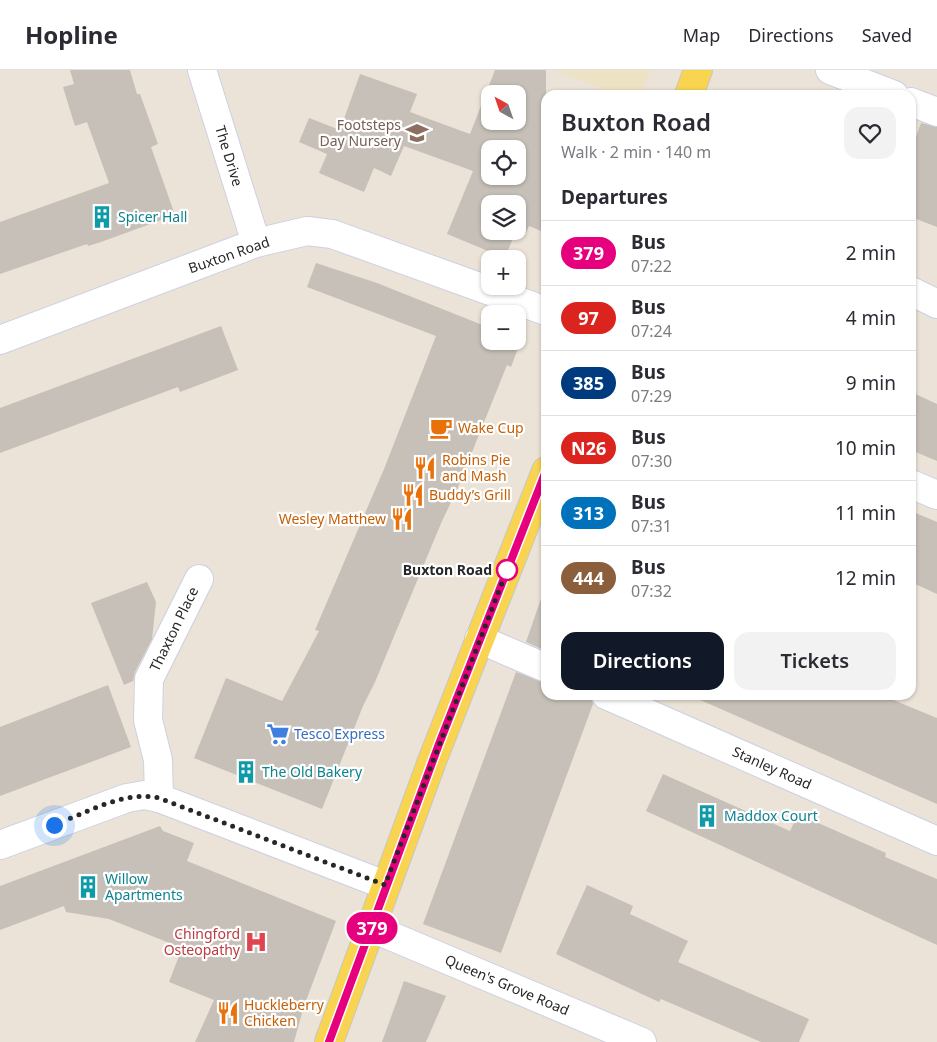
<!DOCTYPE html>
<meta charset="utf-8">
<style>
:root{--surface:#fff;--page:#f2f2f3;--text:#2b2b33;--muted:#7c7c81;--line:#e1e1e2;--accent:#111827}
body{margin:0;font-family:"Noto Sans",sans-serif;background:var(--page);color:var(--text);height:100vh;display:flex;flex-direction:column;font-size:19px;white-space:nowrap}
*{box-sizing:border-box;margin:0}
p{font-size:16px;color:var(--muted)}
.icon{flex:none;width:28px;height:28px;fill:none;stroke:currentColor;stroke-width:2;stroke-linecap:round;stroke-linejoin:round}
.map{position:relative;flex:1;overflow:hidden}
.drawer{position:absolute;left:541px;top:20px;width:375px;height:610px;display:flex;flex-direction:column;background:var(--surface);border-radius:15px;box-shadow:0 1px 4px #0004}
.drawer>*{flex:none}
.badge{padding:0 10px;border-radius:16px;font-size:18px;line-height:32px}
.needle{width:32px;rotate:320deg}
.tools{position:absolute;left:481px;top:15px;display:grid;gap:10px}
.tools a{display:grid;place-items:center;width:45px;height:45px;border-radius:10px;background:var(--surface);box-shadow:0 1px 4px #0004;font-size:25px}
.you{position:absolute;width:25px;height:25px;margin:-12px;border:4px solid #fff;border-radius:50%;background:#1a73e8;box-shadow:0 0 0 8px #1a73e833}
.map>.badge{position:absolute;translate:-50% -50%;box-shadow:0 0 0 2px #fff}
h2{padding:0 20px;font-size:19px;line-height:45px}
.round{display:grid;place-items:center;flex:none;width:52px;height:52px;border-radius:15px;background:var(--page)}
.headline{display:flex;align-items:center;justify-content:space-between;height:85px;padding:0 20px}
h1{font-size:24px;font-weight:600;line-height:38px}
.primary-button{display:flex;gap:10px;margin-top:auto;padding:10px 20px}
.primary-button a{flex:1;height:58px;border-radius:15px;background:var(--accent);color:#fff;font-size:20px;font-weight:600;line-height:58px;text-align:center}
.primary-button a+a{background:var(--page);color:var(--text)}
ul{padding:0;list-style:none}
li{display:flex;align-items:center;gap:15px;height:65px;padding:0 20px;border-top:1px solid var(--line)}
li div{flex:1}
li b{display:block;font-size:19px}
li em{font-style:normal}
li .badge{min-width:55px;font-weight:700;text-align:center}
header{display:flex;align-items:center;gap:30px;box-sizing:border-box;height:70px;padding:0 25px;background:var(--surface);border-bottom:1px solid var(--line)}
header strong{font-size:24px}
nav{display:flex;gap:28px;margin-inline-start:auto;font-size:18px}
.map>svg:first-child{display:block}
.education{fill:#eee2c5}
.building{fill:#c6c0b8;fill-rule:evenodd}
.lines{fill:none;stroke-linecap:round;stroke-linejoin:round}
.minor-casing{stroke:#cdd0e2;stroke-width:30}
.major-casing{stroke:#c7c7c7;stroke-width:30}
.minor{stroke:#fff;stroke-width:28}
.major{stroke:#f8d450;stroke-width:28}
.line-casing{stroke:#fff;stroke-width:11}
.line{stroke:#e6007e;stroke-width:8}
.walk{stroke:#272727;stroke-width:5;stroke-dasharray:0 9}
.stop-dot{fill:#fff;stroke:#e6007e;stroke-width:2.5}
.labels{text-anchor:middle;stroke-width:4.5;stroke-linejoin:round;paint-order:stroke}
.education-label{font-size:14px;fill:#785e54;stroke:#fff;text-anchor:end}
.street-label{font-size:14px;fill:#272727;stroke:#fff}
.culture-label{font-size:14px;fill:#0d838f;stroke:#fff;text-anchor:start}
.food-label{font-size:14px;fill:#c56008;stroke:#fff;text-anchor:start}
.stop-label{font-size:14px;font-weight:bold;fill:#272727;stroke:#fff;text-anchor:end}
.shop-label{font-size:14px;fill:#366cbe;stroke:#fff;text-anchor:start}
.health-label{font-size:14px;fill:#be3a42;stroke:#fff;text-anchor:end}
</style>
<header>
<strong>Hopline</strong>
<nav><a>Map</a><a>Directions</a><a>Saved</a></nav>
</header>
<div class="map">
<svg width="937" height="972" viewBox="0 0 937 972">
<rect width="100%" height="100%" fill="#ebe3d7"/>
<!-- education -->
<path class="education" d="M 554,0 L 650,0 L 641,25 L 620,25 Z"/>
<!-- building -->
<g class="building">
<path d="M 70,0 L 130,0 L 137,24 L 140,24 L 158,74 L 151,77 L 175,145 L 101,172 L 88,176 L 87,174 L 0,204 L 0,152 L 109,113 L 87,52 L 75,56 L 70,40 L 63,17 L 74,14 Z"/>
<path d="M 495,0 L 546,0 L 546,163 L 529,156 L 524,166 L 515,163 L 505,188 L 447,164 L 473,101 L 404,76 L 391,106 L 374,98 L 364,122 L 319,103 L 327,84 L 299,72 L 309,48 L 340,60 L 360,4 L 417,24 L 410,42 L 470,64 ZM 490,24 L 518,24 L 518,51 L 490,51 ZM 490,79 L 518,79 L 518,106 L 490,106 ZM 490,134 L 518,134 L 518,161 L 490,161 Z"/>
<path d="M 921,53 L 937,57 L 937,157 L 911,147 L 911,81 Z"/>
<path d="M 316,193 L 377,213 L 490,258 L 490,271 L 521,270 L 511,297 L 507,295 L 456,422 L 442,451 L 375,612 L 363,636 L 322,739 L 194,688 L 226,608 L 282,631 L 319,561 L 315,560 L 384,399 L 436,266 L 307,217 Z"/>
<path d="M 221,256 L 238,300 L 180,322 L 178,317 L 0,383 L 0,338 Z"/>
<path d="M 911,322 L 937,334 L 937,391 L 911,380 Z"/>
<path d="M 911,441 L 937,452 L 937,524 L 911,512 Z"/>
<path d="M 147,512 L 156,532 L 152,569 L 135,602 L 133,611 L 124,615 L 91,533 Z"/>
<path d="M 542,526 L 546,527 L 546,581 L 526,572 Z"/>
<path d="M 516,602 L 546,613 L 546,625 L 591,625 L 593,634 L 501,883 L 423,854 Z"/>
<path d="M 108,615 L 131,677 L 0,726 L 0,657 Z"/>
<path d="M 689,625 L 881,625 L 937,648 L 937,734 Z"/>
<path d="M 663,704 L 790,761 L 798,744 L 886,783 L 885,787 L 937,809 L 937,875 L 646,741 Z"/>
<path d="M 160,756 L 163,761 L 194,773 L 187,791 L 336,851 L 304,936 L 294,972 L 195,972 L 214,930 L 169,912 L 182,878 L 109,849 L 66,842 L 64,836 L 0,860 L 0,816 Z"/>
<path d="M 587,815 L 633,836 L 630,844 L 688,871 L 678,892 L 809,949 L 799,972 L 761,972 L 661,929 L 659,932 L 556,884 Z"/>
<path d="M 404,911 L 446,926 L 426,972 L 382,972 Z"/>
</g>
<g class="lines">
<defs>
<g id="minor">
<path d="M 202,0 L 256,173"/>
<path d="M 830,0 L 894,25"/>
<path d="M 911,32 L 937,42"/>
<path d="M 911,221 L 937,234"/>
<path d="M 0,270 L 256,173 L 307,161 L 332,164 L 546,241"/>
<path d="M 911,414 L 937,425"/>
<path d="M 479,569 L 546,598"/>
<path d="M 606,625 L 937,771"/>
<path d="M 159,728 L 158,690 L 148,650 L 149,609 L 199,509"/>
<path d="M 0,775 L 127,728 L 144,725 L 159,728 L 385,815"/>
<path d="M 372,858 L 642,972"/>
</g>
<g id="major">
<path d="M 689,25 L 698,0"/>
<path d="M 329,972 L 432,691 L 546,401"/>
</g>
</defs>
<!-- minor casing -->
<use href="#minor" class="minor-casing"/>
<!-- major casing -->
<use href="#major" class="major-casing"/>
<!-- minor -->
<use href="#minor" class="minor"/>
<!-- major -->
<use href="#major" class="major"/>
</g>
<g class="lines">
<defs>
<path id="line" d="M 329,972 L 439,674 L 546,401"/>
</defs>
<!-- line casing -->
<use href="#line" class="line-casing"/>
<!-- line -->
<use href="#line" class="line"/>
<!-- walk -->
<path class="walk" d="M 54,755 C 86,743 125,720 159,728 L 385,815 L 507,500"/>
</g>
<!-- icons -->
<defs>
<symbol id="school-bare" viewBox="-9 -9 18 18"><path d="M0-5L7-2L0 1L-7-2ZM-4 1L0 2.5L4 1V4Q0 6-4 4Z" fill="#8d6e63" stroke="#fff" stroke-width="2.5" paint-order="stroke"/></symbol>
<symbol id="building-bare" viewBox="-9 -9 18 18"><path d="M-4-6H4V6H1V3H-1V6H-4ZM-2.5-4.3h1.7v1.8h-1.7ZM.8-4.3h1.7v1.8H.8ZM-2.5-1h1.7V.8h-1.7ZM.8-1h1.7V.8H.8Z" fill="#0f9aa8" stroke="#fff" stroke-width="2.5" paint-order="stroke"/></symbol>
<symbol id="cafe-bare" viewBox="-9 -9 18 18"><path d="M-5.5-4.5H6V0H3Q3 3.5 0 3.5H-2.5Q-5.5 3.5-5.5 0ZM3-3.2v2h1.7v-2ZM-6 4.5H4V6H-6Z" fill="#e8710a" stroke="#fff" stroke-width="2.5" paint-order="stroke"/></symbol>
<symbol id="restaurant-bare" viewBox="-9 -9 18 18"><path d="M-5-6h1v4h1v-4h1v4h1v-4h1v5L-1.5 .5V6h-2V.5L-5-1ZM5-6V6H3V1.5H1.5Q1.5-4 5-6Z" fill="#e8710a" stroke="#fff" stroke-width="2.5" paint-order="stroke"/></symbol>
<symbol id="supermarket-bare" viewBox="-9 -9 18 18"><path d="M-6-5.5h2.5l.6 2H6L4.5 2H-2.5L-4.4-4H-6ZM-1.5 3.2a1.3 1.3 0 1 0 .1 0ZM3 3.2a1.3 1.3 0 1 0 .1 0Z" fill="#3f7fe0" stroke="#fff" stroke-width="2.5" paint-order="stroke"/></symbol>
<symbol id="hospital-bare" viewBox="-9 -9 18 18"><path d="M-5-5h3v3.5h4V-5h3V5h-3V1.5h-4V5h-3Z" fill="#e0444e" stroke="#fff" stroke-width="2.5" paint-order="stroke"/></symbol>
</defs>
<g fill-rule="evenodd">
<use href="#school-bare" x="401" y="47" width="32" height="32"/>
<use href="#building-bare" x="86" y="131" width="32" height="32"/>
<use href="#cafe-bare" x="425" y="342" width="32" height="32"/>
<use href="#restaurant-bare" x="409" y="382" width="32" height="32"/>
<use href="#restaurant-bare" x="397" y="409" width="32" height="32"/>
<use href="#restaurant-bare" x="386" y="433" width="32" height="32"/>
<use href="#supermarket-bare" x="262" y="648" width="32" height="32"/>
<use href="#building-bare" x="230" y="686" width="32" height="32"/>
<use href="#building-bare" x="691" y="730" width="32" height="32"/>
<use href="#building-bare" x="72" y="801" width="32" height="32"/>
<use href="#hospital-bare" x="240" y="856" width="32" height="32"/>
<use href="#restaurant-bare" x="212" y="927" width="32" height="32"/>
</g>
<!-- markers -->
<circle class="stop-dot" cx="507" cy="500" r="10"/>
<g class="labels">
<!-- education labels -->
<g class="education-label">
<text x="401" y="60">Footsteps<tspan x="401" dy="16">Day Nursery</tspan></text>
</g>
<!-- street labels -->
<g class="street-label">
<text transform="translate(229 86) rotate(73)" y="5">The Drive</text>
<text transform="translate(229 185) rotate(-19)" y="5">Buxton Road</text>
<text transform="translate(174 559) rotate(-64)" y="5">Thaxton Place</text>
<text transform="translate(772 698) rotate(24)" y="5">Stanley Road</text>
<text transform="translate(507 915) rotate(23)" y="5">Queen's Grove Road</text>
</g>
<!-- culture labels -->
<g class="culture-label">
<text x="118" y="152">Spicer Hall</text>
<text x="262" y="707">The Old Bakery</text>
<text x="724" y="751">Maddox Court</text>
<text x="105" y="814">Willow<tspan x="105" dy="16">Apartments</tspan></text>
</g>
<!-- food labels -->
<g class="food-label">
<text x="458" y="363">Wake Cup</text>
<text x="442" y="395">Robins Pie<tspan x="442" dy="16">and Mash</tspan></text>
<text x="429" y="430">Buddy’s Grill</text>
<text x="386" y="454" text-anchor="end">Wesley Matthew</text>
<text x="244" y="940">Huckleberry<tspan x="244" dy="16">Chicken</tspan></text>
</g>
<!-- stop labels -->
<g class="stop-label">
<text x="492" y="505">Buxton Road</text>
</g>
<!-- shop labels -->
<g class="shop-label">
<text x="294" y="669">Tesco Express</text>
</g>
<!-- health labels -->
<g class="health-label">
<text x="240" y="869">Chingford<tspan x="240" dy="16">Osteopathy</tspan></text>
</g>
</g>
</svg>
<div class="tools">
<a><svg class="needle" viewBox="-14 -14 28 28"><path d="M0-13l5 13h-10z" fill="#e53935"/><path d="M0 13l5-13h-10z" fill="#7c7c81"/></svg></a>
<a><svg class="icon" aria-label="locate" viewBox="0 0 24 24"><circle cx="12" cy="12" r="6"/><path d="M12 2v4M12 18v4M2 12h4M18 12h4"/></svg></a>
<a><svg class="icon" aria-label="layers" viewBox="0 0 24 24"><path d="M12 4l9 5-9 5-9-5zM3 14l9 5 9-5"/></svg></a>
<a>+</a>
<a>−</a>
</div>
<div class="you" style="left:54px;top:755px"></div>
<b class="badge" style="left:372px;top:858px;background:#e6007e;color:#fff">379</b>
<section class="drawer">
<div class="headline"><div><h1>Buxton Road</h1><p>Walk · 2 min · 140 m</p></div><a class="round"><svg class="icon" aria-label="heart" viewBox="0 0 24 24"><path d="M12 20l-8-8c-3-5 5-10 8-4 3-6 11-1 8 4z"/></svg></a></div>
<h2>Departures</h2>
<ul>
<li><span class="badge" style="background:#e6007e;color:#fff">379</span><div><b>Bus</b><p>07:22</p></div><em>2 min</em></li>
<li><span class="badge" style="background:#dc241f;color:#fff">97</span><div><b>Bus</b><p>07:24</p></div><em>4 min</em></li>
<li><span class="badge" style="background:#003b80;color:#fff">385</span><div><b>Bus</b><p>07:29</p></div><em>9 min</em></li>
<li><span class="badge" style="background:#dc241f;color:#fff">N26</span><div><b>Bus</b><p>07:30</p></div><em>10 min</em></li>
<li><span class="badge" style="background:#0072bc;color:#fff">313</span><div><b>Bus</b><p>07:31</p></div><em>11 min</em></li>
<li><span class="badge" style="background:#8b5e3c;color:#fff">444</span><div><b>Bus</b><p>07:32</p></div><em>12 min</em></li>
</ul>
<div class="primary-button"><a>Directions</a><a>Tickets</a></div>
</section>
</div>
